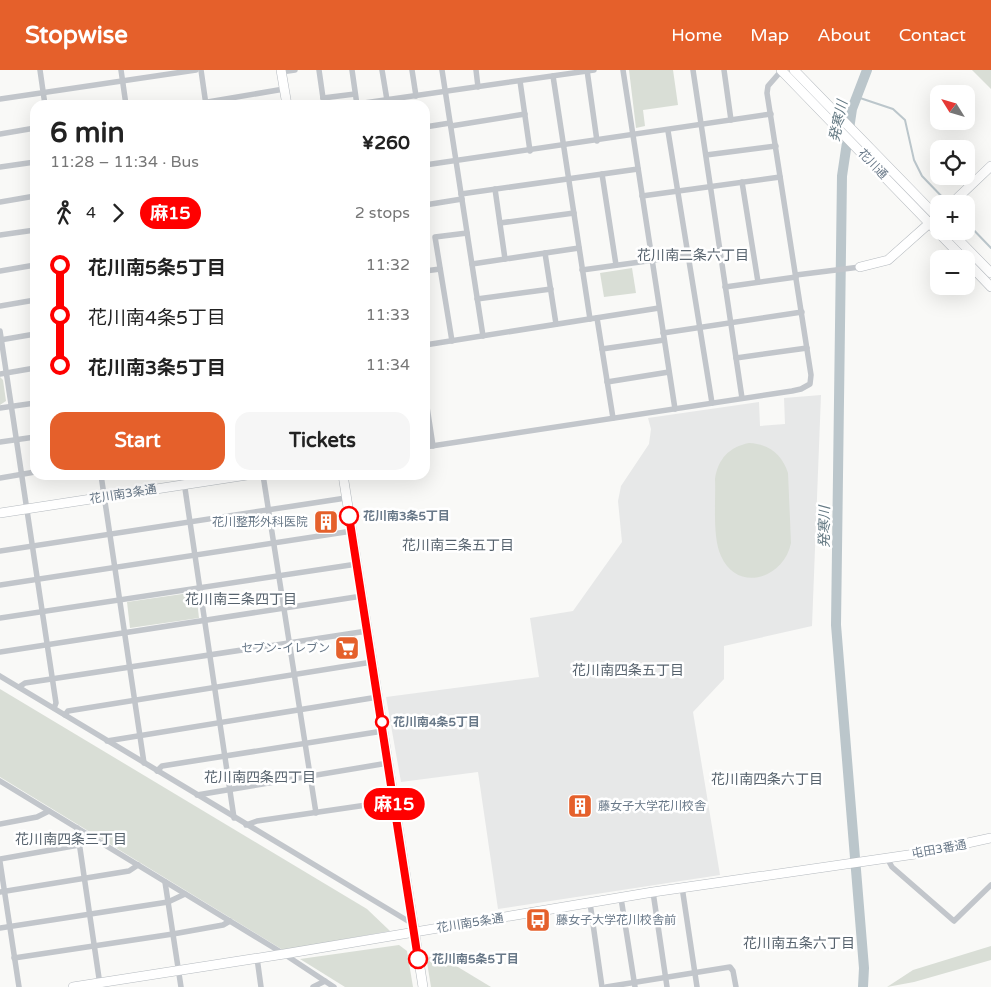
<!DOCTYPE html>
<meta charset="utf-8">
<style>
:root{--surface:#fff;--page:#f6f6f6;--text:#222;--muted:#767676;--accent:#e5602b}
body{margin:0;font-family:"Varela Round","Noto Sans JP",sans-serif;background:var(--page);color:var(--text);height:100vh;display:flex;flex-direction:column;font-size:19px;white-space:nowrap}
*{box-sizing:border-box;margin:0}
p{font-size:16px;color:var(--muted)}
.icon{flex:none;width:28px;height:28px;fill:none;stroke:currentColor;stroke-width:2;stroke-linecap:round;stroke-linejoin:round}
.map{position:relative;flex:1;overflow:hidden}
.details{position:absolute;left:30px;top:30px;width:400px;height:380px;display:flex;flex-direction:column;background:var(--surface);border-radius:15px;box-shadow:0 5px 20px #0002}
.details>*{flex:none}
.badge{padding:0 10px;border-radius:16px;font-size:18px;line-height:32px}
.needle{width:32px;rotate:307deg}
.buttons{position:absolute;left:930px;top:15px;display:grid;gap:10px}
.buttons a{display:grid;place-items:center;width:45px;height:45px;border-radius:10px;background:var(--surface);box-shadow:0 5px 20px #0002;font-size:25px}
.map>.badge{position:absolute;translate:-50% -50%;box-shadow:0 0 0 2px #fff}
.legs{display:flex;align-items:center;gap:8px;height:55px;padding:0 20px;font-size:16px}
.legs p{margin-inline-start:auto}
.summary{display:flex;align-items:center;justify-content:space-between;height:85px;padding:0 20px}
h1{font-size:28px;font-weight:700;line-height:38px}
.cta{display:flex;gap:10px;margin-top:auto;padding:10px 20px}
.cta a{flex:1;height:58px;border-radius:15px;background:var(--accent);color:#fff;font-size:20px;font-weight:700;line-height:58px;text-align:center}
.cta a+a{background:var(--page);color:var(--text)}
ul{padding:0 20px;list-style:none}
li{display:flex;align-items:center;gap:18px;height:50px;font-size:19px}
li i{display:grid;place-items:center;width:8px;height:100%;margin:0 6px;background:currentColor}
li i::after{content:'';width:12px;height:12px;margin:-6px;border:4px solid;border-radius:50%;background:var(--surface)}
li p{margin-inline-start:auto}
li:first-child i{background:linear-gradient(#0000 50%,currentColor 0)}
li:last-child i{background:linear-gradient(currentColor 50%,#0000 0)}
header{display:flex;align-items:center;gap:30px;box-sizing:border-box;height:70px;padding:0 25px;background:var(--accent);color:#fff}
header strong{font-size:24px}
nav{display:flex;gap:28px;margin-inline-start:auto;font-size:18px}
.map>svg:first-child{display:block}
.built{fill:#e7e8e8}
.green{fill:#d9ded6}
.lines{fill:none;stroke-linecap:round;stroke-linejoin:round}
.stream{stroke:#bbc6cb;stroke-width:2}
.river{stroke:#bbc6cb;stroke-width:10}
.secondary-casing{stroke:#b5babf;stroke-width:10}
.street{stroke:#c2c6cb;stroke-width:5.5}
.secondary{stroke:#fff;stroke-width:9}
.line-1-casing{stroke:#fff;stroke-width:11}
.line-1{stroke:#f00;stroke-width:8}
.stop-1-dot{fill:#fff;stroke:#f00;stroke-width:2.5}
.labels{text-anchor:middle;stroke-width:5;stroke-linejoin:round;paint-order:stroke}
.street-label{font-size:12px;fill:#687888;stroke:#fff}
.stop-label{font-size:12px;font-weight:bold;fill:#687888;stroke:#fff;text-anchor:start}
.poi-label{font-size:12px;fill:#687888;stroke:#fff;text-anchor:end}
.water-label{font-size:14px;font-style:italic;fill:#647983;stroke:#fff}
.neighbourhood-label{font-size:14px;fill:#56626d;stroke:#fff}
</style>
<header>
<strong>Stopwise</strong>
<nav><a>Home</a><a>Map</a><a>About</a><a>Contact</a></nav>
</header>
<div class="map">
<svg width="991" height="917" viewBox="0 0 991 917">
<rect width="100%" height="100%" fill="#f9f9f7"/>
<!-- built -->
<path class="built" d="M 821,325 L 812,556 L 724,576 L 724,609 L 693,642 L 720,805 L 498,839 L 478,702 L 401,712 L 386,627 L 539,607 L 530,548 L 573,541 L 622,472 L 618,431 L 621,416 L 649,374 L 651,359 L 648,348 L 759,332 L 760,356 L 785,354 L 784,328 Z"/>
<!-- green -->
<g class="green">
<path d="M 629,0 L 673,0 L 678,35 L 643,40 L 645,56 L 636,58 Z"/>
<path d="M 972,0 L 991,0 L 991,19 Z"/>
<path d="M 632,198 L 636,223 L 604,227 L 600,203 Z"/>
<path d="M 0,307 L 3,310 L 6,331 L 0,335 Z"/>
<path d="M 749,373 C 769,374 782,384 788,403 L 791,473 C 784,509 737,523 721,486 C 712,467 716,430 715,409 C 718,389 729,377 749,373 Z"/>
<path d="M 196,522 L 199,548 L 130,558 L 127,532 Z"/>
<path d="M 0,619 L 367,839 L 390,861 L 283,880 L 0,707 Z"/>
<path d="M 399,875 L 407,881 L 413,917 L 345,917 L 300,889 Z"/>
<path d="M 991,876 L 991,890 L 914,912 L 887,917 L 913,900 Z"/>
<path d="M 426,886 L 448,891 L 491,917 L 431,917 Z"/>
</g>
<g class="lines">
<!-- stream -->
<g class="stream">
<path d="M 857,27 L 893,39 L 905,50 L 914,90 L 922,106 L 949,134"/>
<path d="M 966,152 L 991,178"/>
</g>
<!-- river -->
<path class="river" d="M 863,917 L 864,898 L 836,555 L 842,106 L 852,39 L 867,0"/>
<defs>
<g id="secondary">
<path d="M 281,0 L 287,35"/>
<path d="M 781,0 L 964,189"/>
<path d="M 794,0 L 939,149"/>
<path d="M 951,134 L 991,96"/>
<path d="M 950,161 L 991,203"/>
<path d="M 966,191 L 991,217"/>
<path d="M 860,197 L 888,190 L 933,150"/>
<path d="M 343,405 L 423,917"/>
<path d="M 0,443 L 247,405"/>
<path d="M 73,917 L 284,884 L 653,822 L 922,783 L 991,768"/>
</g>
</defs>
<!-- secondary casing -->
<use href="#secondary" class="secondary-casing"/>
<!-- street -->
<g class="street">
<path d="M 40,0 L 45,35"/>
<path d="M 121,0 L 126,35"/>
<path d="M 201,0 L 206,35"/>
<path d="M 319,0 L 324,35"/>
<path d="M 352,0 L 357,35"/>
<path d="M 382,0 L 387,30"/>
<path d="M 412,0 L 416,26"/>
<path d="M 442,0 L 483,266"/>
<path d="M 476,0 L 478,17"/>
<path d="M 587,0 L 597,71"/>
<path d="M 623,0 L 675,339"/>
<path d="M 693,0 L 742,328"/>
<path d="M 724,0 L 731,50"/>
<path d="M 281,2 L 295,0"/>
<path d="M 553,6 L 590,249"/>
<path d="M 520,11 L 530,81"/>
<path d="M 323,28 L 355,24"/>
<path d="M 0,29 L 196,0"/>
<path d="M 357,34 L 594,0"/>
<path d="M 190,35 L 284,19"/>
<path d="M 451,56 L 525,44"/>
<path d="M 425,57 L 450,53"/>
<path d="M 668,61 L 712,333"/>
<path d="M 0,64 L 35,58"/>
<path d="M 706,85 L 776,76"/>
<path d="M 425,95 L 771,44"/>
<path d="M 0,97 L 35,92"/>
<path d="M 602,104 L 616,195"/>
<path d="M 742,112 L 758,212"/>
<path d="M 495,119 L 505,189"/>
<path d="M 461,124 L 638,99"/>
<path d="M 642,126 L 780,107"/>
<path d="M 0,132 L 35,126"/>
<path d="M 425,135 L 462,129"/>
<path d="M 500,153 L 574,143"/>
<path d="M 0,165 L 35,160"/>
<path d="M 545,183 L 556,254"/>
<path d="M 472,194 L 579,178"/>
<path d="M 582,200 L 720,181"/>
<path d="M 0,201 L 35,195"/>
<path d="M 425,201 L 440,199"/>
<path d="M 796,205 L 860,197"/>
<path d="M 725,217 L 796,207"/>
<path d="M 477,229 L 551,219"/>
<path d="M 0,236 L 35,230"/>
<path d="M 597,248 L 613,348"/>
<path d="M 0,261 L 56,633 L 54,638"/>
<path d="M 663,263 L 802,242"/>
<path d="M 0,270 L 35,264"/>
<path d="M 452,271 L 435,167 L 467,163"/>
<path d="M 425,275 L 659,238"/>
<path d="M 602,279 L 664,270"/>
<path d="M 736,288 L 807,278"/>
<path d="M 0,304 L 35,298"/>
<path d="M 607,312 L 669,302"/>
<path d="M 425,324 L 433,376"/>
<path d="M 0,338 L 35,333"/>
<path d="M 0,372 L 35,367"/>
<path d="M 425,377 L 792,321 L 801,319 L 810,314 L 811,305 L 767,23 L 768,16 L 782,0"/>
<path d="M 101,405 L 144,693"/>
<path d="M 183,405 L 234,748"/>
<path d="M 263,405 L 316,743"/>
<path d="M 0,408 L 35,402"/>
<path d="M 0,481 L 346,428"/>
<path d="M 0,515 L 352,461"/>
<path d="M 0,548 L 357,494"/>
<path d="M 0,582 L 362,526"/>
<path d="M 0,606 L 413,854"/>
<path d="M 19,617 L 25,613 L 367,561"/>
<path d="M 65,645 L 68,641 L 372,592"/>
<path d="M 107,671 L 378,627"/>
<path d="M 157,701 L 162,696 L 383,661"/>
<path d="M 0,711 L 284,884 L 334,917"/>
<path d="M 197,725 L 388,693"/>
<path d="M 0,754 L 37,747 L 49,741"/>
<path d="M 246,755 L 257,751 L 394,731"/>
<path d="M 77,758 L 100,915"/>
<path d="M 887,788 L 892,797 L 954,851 L 991,815"/>
<path d="M 0,789 L 79,775 L 96,770"/>
<path d="M 0,792 L 19,917"/>
<path d="M 165,812 L 181,917"/>
<path d="M 682,817 L 697,917"/>
<path d="M 0,822 L 129,801 L 138,795"/>
<path d="M 653,822 L 667,917"/>
<path d="M 621,828 L 635,917"/>
<path d="M 590,833 L 602,917"/>
<path d="M 0,858 L 168,832 L 185,824"/>
<path d="M 14,888 L 173,864 L 223,855 L 230,851"/>
<path d="M 257,888 L 261,917"/>
<path d="M 313,917 L 325,911"/>
<path d="M 606,917 L 730,897 L 733,901 L 736,917"/>
</g>
<!-- secondary -->
<use href="#secondary" class="secondary"/>
</g>
<g class="lines">
<defs>
<path id="line-1" d="M 349,446 L 418,889"/>
</defs>
<!-- line-1 casing -->
<use href="#line-1" class="line-1-casing"/>
<!-- line-1 -->
<use href="#line-1" class="line-1"/>
</g>
<!-- icons -->
<defs>
<symbol id="building-square" viewBox="-11 -11 22 22"><rect x="-9" y="-9" width="18" height="18" rx="4" fill="#e5602b" stroke="#fff"/><path d="M-4-6H4V6H1V3H-1V6H-4ZM-2.5-4.3h1.7v1.8h-1.7ZM.8-4.3h1.7v1.8H.8ZM-2.5-1h1.7V.8h-1.7ZM.8-1h1.7V.8H.8Z" fill="#fff"/></symbol>
<symbol id="supermarket-square" viewBox="-11 -11 22 22"><rect x="-9" y="-9" width="18" height="18" rx="4" fill="#e5602b" stroke="#fff"/><path d="M-6-5.5h2.5l.6 2H6L4.5 2H-2.5L-4.4-4H-6ZM-1.5 3.2a1.3 1.3 0 1 0 .1 0ZM3 3.2a1.3 1.3 0 1 0 .1 0Z" fill="#fff"/></symbol>
<symbol id="bus-square" viewBox="-11 -11 22 22"><rect x="-9" y="-9" width="18" height="18" rx="4" fill="#e5602b" stroke="#fff"/><path d="M-5-6H5V4H4V6H2V4H-2V6H-4V4H-5ZM-3.5-4V0h7V-4ZM-3.5 1.2v1.5H-2V1.2ZM2 1.2v1.5H3.5V1.2Z" fill="#fff"/></symbol>
</defs>
<g fill-rule="evenodd">
<use href="#building-square" x="312" y="438" width="28" height="28"/>
<use href="#supermarket-square" x="333" y="564" width="28" height="28"/>
<use href="#building-square" x="566" y="722" width="28" height="28"/>
<use href="#bus-square" x="524" y="836" width="28" height="28"/>
</g>
<!-- markers -->
<g class="stop-1-dot">
<circle cx="349" cy="446" r="9"/>
<circle cx="382" cy="652" r="6"/>
<circle cx="418" cy="889" r="9"/>
</g>
<g class="labels">
<!-- street labels -->
<g class="street-label">
<text transform="translate(873 94) rotate(46)" y="4">花川通</text>
<text transform="translate(123 424) rotate(-9)" y="4">花川南3条通</text>
<text transform="translate(939 779) rotate(-10)" y="4">屯田3番通</text>
<text transform="translate(470 853) rotate(-9)" y="4">花川南5条通</text>
</g>
<!-- stop labels -->
<g class="stop-label">
<text x="363" y="450">花川南3条5丁目</text>
<text x="393" y="656">花川南4条5丁目</text>
<text x="432" y="893">花川南5条5丁目</text>
</g>
<!-- poi labels -->
<g class="poi-label">
<text x="308" y="456">花川整形外科医院</text>
<text x="330" y="582">セブン-イレブン</text>
<text x="598" y="740" text-anchor="start">藤女子大学花川校舎</text>
<text x="556" y="854" text-anchor="start">藤女子大学花川校舎前</text>
</g>
<!-- water labels -->
<g class="water-label">
<text transform="translate(838 51) rotate(-78)" y="5">発寒川</text>
<text transform="translate(824 457) rotate(-89)" y="5">発寒川</text>
</g>
<!-- neighbourhood labels -->
<g class="neighbourhood-label">
<text x="693" y="190">花川南二条六丁目</text>
<text x="458" y="480">花川南三条五丁目</text>
<text x="241" y="534">花川南三条四丁目</text>
<text x="628" y="605">花川南四条五丁目</text>
<text x="260" y="712">花川南四条四丁目</text>
<text x="767" y="714">花川南四条六丁目</text>
<text x="71" y="774">花川南四条三丁目</text>
<text x="799" y="878">花川南五条六丁目</text>
</g>
</g>
</svg>
<div class="buttons">
<a><svg class="needle" viewBox="-14 -14 28 28"><path d="M0-13l5 13h-10z" fill="#e53935"/><path d="M0 13l5-13h-10z" fill="#767676"/></svg></a>
<a><svg class="icon" aria-label="locate" viewBox="0 0 24 24"><circle cx="12" cy="12" r="6"/><path d="M12 2v4M12 18v4M2 12h4M18 12h4"/></svg></a>
<a>+</a>
<a>−</a>
</div>
<b class="badge" style="left:394px;top:734px;background:#f00;color:#fff">麻15</b>
<section class="details">
<div class="summary"><div><h1>6 min</h1><p>11:28 – 11:34 · Bus</p></div><b>¥260</b></div>
<div class="legs"><svg class="icon" aria-label="walk" viewBox="0 0 24 24"><circle cx="13" cy="4" r="2"/><path d="M13 8l-2 6 4 7M11 14l-3 7M7 12l3-4h3l4 4"/></svg>4<svg class="icon" aria-label="forward" viewBox="0 0 24 24"><path d="M9 5l7 7-7 7"/></svg><b class="badge" style="background:#f00;color:#fff">麻15</b><p>2 stops</p></div>
<ul>
<li><i style="color:#f00"></i><b>花川南5条5丁目</b><p>11:32</p></li>
<li><i style="color:#f00"></i><span>花川南4条5丁目</span><p>11:33</p></li>
<li><i style="color:#f00"></i><b>花川南3条5丁目</b><p>11:34</p></li>
</ul>
<div class="cta"><a>Start</a><a>Tickets</a></div>
</section>
</div>
